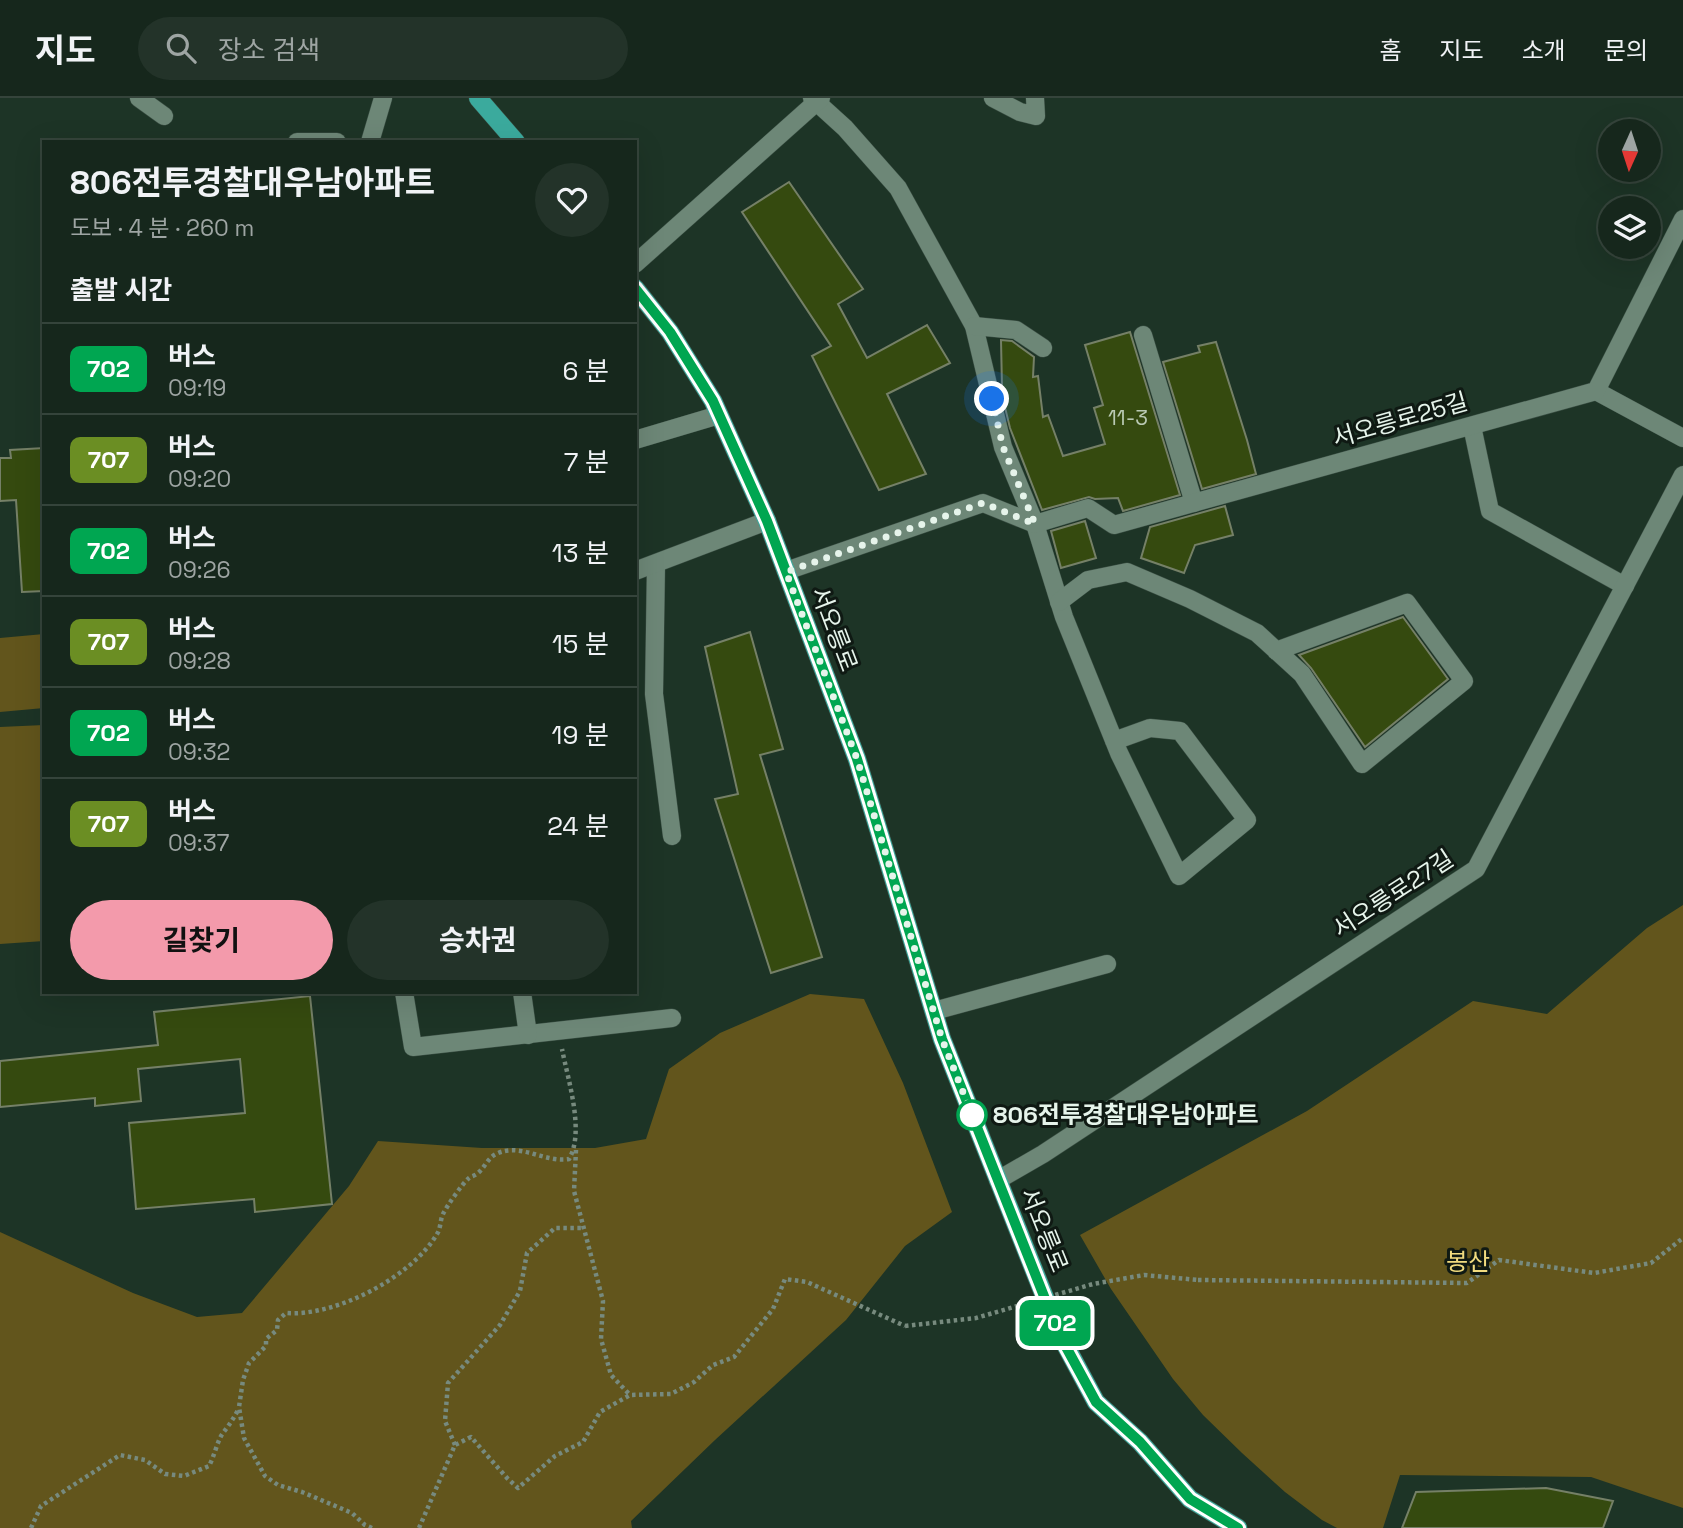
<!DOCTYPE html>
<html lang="ko">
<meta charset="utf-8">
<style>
:root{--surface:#16271c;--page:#233329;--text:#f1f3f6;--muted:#9ea5a3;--line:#35443b;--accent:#f39aab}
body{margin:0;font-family:"Space Grotesk","Noto Sans KR",sans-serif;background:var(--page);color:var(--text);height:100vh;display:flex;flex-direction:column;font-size:26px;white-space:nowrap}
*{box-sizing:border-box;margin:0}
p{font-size:23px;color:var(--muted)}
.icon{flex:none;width:38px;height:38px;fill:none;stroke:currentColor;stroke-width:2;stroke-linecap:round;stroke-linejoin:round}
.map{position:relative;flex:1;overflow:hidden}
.sheet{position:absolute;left:42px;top:42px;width:595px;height:854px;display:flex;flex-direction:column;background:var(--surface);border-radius:0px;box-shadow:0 7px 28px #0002,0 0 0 2px var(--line)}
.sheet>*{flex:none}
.badge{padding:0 14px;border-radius:10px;font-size:24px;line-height:46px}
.needle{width:46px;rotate:183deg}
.buttons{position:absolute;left:1598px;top:21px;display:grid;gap:14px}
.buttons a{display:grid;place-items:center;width:63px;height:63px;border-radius:50%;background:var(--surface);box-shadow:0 7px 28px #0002,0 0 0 2px var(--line);font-size:35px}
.you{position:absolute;width:35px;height:35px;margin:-18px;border:5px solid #fff;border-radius:50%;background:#1a73e8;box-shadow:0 0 0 10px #1a73e833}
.map>.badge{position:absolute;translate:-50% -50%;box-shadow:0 0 0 4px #fff}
h2{padding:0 28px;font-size:26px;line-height:63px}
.round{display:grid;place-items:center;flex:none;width:74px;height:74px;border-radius:37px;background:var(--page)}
.summary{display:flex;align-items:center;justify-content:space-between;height:119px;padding:0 28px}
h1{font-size:33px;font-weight:700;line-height:52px}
.primary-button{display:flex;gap:14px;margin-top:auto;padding:14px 28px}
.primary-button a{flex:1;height:80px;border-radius:42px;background:var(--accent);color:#111;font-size:28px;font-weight:700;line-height:80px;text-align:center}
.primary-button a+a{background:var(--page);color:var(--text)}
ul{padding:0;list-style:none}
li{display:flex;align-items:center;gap:21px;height:91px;padding:0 28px;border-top:2px solid var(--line)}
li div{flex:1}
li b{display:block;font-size:26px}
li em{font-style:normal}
li .badge{min-width:77px;font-weight:700;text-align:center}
header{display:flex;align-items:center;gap:42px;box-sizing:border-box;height:98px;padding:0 35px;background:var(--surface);border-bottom:2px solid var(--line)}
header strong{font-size:33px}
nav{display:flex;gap:38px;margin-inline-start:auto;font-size:24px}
.search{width:490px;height:63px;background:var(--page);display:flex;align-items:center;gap:18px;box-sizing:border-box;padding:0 24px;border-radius:38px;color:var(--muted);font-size:26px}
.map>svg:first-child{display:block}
.green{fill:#62551c}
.building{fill:#354a0f;stroke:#758067;stroke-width:2}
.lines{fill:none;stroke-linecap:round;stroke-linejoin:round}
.minor-casing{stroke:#3b4f44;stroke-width:19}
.major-casing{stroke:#3b4f44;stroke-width:19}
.path{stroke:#778a7e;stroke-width:4.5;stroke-dasharray:3.5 3.5;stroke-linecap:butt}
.minor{stroke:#6d8777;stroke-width:18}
.major{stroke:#3baa9d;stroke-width:18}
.path-bridge{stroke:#778a7e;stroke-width:4.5;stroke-dasharray:3.5 3.5;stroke-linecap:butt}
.line-casing{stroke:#fff;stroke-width:16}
.line{stroke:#00a651;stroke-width:10}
.walk{stroke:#e6f4eb;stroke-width:7;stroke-dasharray:0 12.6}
.stop-dot{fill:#fff;stroke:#00a651;stroke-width:3.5}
.labels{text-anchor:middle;stroke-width:6;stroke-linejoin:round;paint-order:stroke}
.number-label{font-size:21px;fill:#bacab4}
.street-label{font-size:24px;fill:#e6f4eb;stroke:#0f1913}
.stop-label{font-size:24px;font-weight:bold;fill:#e6f4eb;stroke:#0f1913;text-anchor:start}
.park-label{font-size:24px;fill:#f1dc7f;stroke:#0f1913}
</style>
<header>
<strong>지도</strong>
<div class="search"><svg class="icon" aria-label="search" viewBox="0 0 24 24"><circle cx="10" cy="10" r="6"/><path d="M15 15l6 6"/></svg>장소 검색</div>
<nav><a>홈</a><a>지도</a><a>소개</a><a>문의</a></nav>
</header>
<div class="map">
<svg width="1683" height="1430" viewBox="0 0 1683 1430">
<rect width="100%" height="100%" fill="#1d3426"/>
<!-- green -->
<g class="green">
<path d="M 44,536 L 44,610 L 0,614 L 0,540 Z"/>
<path d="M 44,627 L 44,843 L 0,846 L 0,629 Z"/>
<path d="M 1683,807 L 1683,1410 L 1591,1379 L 1400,1377 L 1383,1430 L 1337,1430 L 1322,1422 L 1285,1394 L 1242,1355 L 1203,1317 L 1173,1281 L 1111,1191 L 1080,1137 L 1307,1013 L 1473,903 L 1547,916 L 1647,830 Z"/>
<path d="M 810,896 L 864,901 L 903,985 L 952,1114 L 905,1148 L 846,1222 L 715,1342 L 631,1423 L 632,1430 L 0,1430 L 0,1134 L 133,1195 L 197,1219 L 242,1215 L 349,1088 L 378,1043 L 482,1050 L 595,1050 L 646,1041 L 669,971 L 720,935 Z"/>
</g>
<!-- building -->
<g class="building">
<path d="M 789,84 L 863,191 L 838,206 L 867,260 L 927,227 L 950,265 L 887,296 L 926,376 L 879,392 L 812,258 L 831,248 L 742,114 Z"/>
<path d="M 1130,234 L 1180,397 L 1123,413 L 1118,400 L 1095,401 L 1089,399 L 1042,412 L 1010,330 L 1000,289 L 1002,289 L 1001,242 L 1012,243 L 1034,259 L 1033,279 L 1038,278 L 1043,319 L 1048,317 L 1063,358 L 1105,346 L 1094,310 L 1103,307 L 1085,247 Z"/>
<path d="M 1216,244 L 1247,342 L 1256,376 L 1202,391 L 1163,264 L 1200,254 L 1198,248 Z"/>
<path d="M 44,350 L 44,493 L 22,494 L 16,402 L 0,403 L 0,360 L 11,360 L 10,352 Z"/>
<path d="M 1225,408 L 1233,437 L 1195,447 L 1184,475 L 1141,460 L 1150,429 Z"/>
<path d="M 1085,423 L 1096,460 L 1061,470 L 1051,433 Z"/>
<path d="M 1403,519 L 1448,581 L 1365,649 L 1311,570 L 1299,557 Z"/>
<path d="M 750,534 L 783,651 L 760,657 L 822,859 L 771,875 L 715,701 L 738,696 L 705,549 Z"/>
<path d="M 310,898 L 332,1106 L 255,1114 L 254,1101 L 136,1111 L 129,1025 L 245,1015 L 240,961 L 138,971 L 141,1003 L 95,1008 L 95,1000 L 0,1009 L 0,963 L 158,947 L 154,914 Z"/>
<path d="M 1546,1390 L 1613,1403 L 1603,1430 L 1402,1430 L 1416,1394 Z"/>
</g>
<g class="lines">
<defs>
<g id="minor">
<path d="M 139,0 L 164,18"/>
<path d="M 812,0 L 845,30 L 898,90 L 974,228 L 1003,349 L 1035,426 L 1064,519 L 1119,655 L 1179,778 L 1247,722 L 1180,633 L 1150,630 L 1114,643"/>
<path d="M 993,0 L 1020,14 L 1036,18 L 1035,0"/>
<path d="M 297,44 L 337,44"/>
<path d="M 370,44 L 383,0"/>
<path d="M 635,166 L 821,0"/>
<path d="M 974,228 L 1016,232 L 1043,250"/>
<path d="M 1143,237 L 1194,405"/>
<path d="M 1596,293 L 1683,340"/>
<path d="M 1472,328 L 1490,413 L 1625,488"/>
<path d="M 635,342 L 719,317"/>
<path d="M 656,466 L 654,596 L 672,738"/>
<path d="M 635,473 L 767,423"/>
<path d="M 786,473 L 983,405 L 1035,426 L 1088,410 L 1114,427 L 1596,293 L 1683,121"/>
<path d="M 1059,504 L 1088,482 L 1127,474 L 1190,501 L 1257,535 L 1302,576 L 1362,666 L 1464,583 L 1407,505 L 1276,553"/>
<path d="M 404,894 L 413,949 L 672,920"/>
<path d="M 522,894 L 528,937"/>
<path d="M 934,913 L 1107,866"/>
<path d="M 998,1082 L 1043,1056 L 1476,771 L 1683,377"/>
</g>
<g id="major">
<path d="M 478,0 L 516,44"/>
<path d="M 635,190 L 670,234 L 713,303 L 767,423 L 857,661 L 942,941 L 1059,1235 L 1096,1304 L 1140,1344 L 1190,1401 L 1238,1430"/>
</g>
</defs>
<!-- minor casing -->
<use href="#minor" class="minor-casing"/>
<!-- major casing -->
<use href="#major" class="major-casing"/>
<!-- path -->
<g class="path">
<path d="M 576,1052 L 574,1093 L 603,1203 L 601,1241 L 611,1277 L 630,1297"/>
<path d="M 1198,1182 L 1467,1185 L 1499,1162 L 1594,1175 L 1651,1165 L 1683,1140"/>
<path d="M 455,1347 L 445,1323 L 448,1285 L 500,1227 L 520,1193 L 527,1155 L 555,1130 L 583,1130"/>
<path d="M 31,1430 L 41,1408 L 120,1357 L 145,1362 L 165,1376 L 184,1378 L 209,1368 C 214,1359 218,1341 223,1335 C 229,1327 234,1320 239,1310"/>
<path d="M 372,1430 L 365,1427 L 352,1415 L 302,1394 L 278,1387 L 265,1378 L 244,1340 L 239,1309 L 243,1282 L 249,1265 L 266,1248 L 266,1241 L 277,1232 L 278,1222 L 286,1215 C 335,1219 412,1179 437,1136 C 441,1130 440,1122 443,1116 C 447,1108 462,1086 469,1080 C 471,1078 475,1078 478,1075 C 485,1069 488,1060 496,1056 C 520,1044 544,1065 569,1061 C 585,1034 568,982 562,951"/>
<path d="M 419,1430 L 455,1347 L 471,1339 L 507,1380 L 518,1390 L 555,1358 L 583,1344 L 600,1314 L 630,1297 L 671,1296 L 694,1284 L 713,1267 L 734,1259 L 773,1211 L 785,1181 L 807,1184 L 905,1228"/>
</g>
<!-- minor -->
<use href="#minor" class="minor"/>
<!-- major -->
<use href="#major" class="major"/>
<!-- path-bridge -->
<path class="path-bridge" d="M 905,1228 L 976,1220 L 1093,1186 L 1144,1177 L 1198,1182"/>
</g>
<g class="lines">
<defs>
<path id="line" d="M 635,190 L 670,234 L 713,303 L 767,423 L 857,661 L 942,941 L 1059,1236 L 1096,1304 L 1140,1344 L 1190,1401 L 1238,1430"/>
</defs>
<!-- line casing -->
<use href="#line" class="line-casing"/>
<!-- line -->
<use href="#line" class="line"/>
<!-- walk -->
<path class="walk" d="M 972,1017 L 942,941 L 857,661 L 786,474 L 983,405 L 1035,426 L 1003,349 L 992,301"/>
</g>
<!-- markers -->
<circle class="stop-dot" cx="972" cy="1017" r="14"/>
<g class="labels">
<!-- number labels -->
<g class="number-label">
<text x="1128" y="327">11-3</text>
</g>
<!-- street labels -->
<g class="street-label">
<text transform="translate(1400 322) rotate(-16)" y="8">서오릉로25길</text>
<text transform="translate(834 531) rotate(69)" y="8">서오릉로</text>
<text transform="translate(1393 796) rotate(-33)" y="8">서오릉로27길</text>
<text transform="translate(1044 1132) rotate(68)" y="8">서오릉로</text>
</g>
<!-- stop labels -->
<g class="stop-label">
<text x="993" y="1025">806전투경찰대우남아파트</text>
</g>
<!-- park labels -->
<g class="park-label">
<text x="1468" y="1172">봉산</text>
</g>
</g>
</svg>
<div class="buttons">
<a><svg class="needle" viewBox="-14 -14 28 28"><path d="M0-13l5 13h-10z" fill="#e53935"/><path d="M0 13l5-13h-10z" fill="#9ea5a3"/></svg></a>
<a><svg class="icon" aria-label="layers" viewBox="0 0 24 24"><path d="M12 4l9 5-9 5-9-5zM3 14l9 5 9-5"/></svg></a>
</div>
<div class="you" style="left:992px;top:301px"></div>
<b class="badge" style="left:1055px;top:1225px;background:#00a651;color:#fff">702</b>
<section class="sheet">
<div class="summary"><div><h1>806전투경찰대우남아파트</h1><p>도보 · 4 분 · 260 m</p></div><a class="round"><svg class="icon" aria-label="heart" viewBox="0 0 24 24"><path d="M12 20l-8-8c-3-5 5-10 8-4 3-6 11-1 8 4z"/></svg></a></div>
<h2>출발 시간</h2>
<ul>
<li><span class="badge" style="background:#00a651;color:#fff">702</span><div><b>버스</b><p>09:19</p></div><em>6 분</em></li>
<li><span class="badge" style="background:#6b8e23;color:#fff">707</span><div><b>버스</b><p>09:20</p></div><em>7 분</em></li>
<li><span class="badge" style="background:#00a651;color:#fff">702</span><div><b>버스</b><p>09:26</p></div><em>13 분</em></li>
<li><span class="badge" style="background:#6b8e23;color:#fff">707</span><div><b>버스</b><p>09:28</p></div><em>15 분</em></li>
<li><span class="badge" style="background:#00a651;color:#fff">702</span><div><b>버스</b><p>09:32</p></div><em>19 분</em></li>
<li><span class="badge" style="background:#6b8e23;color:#fff">707</span><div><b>버스</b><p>09:37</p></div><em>24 분</em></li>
</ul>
<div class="primary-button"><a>길찾기</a><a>승차권</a></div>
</section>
</div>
